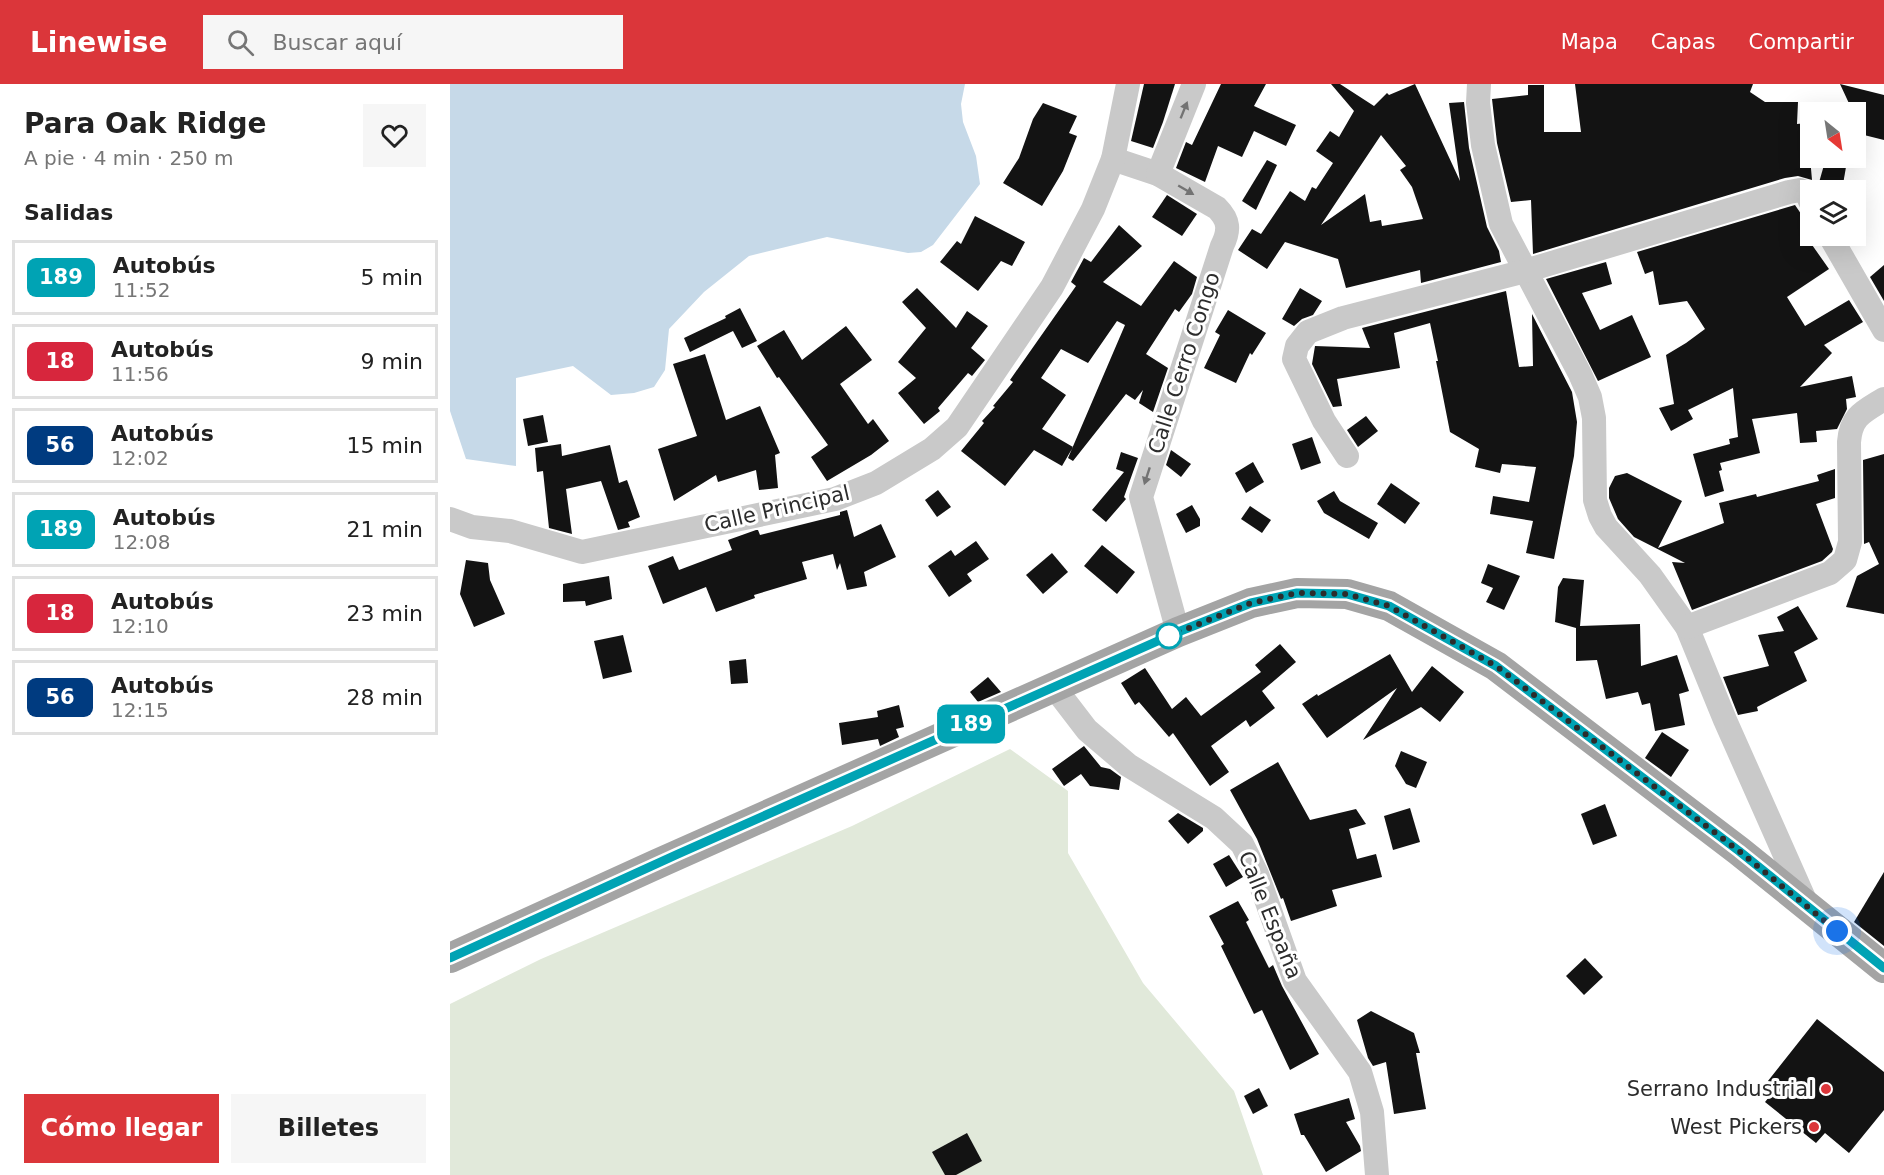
<!DOCTYPE html>
<html lang="es">
<meta charset="utf-8">
<style>
:root{--surface:#fff;--page:#f6f6f6;--text:#222;--muted:#767676;--line:#e0e0e0;--accent:#db363a}
body{margin:0;font-family:"DejaVu Sans",sans-serif;background:var(--page);color:var(--text);height:100vh;display:flex;flex-direction:column;font-size:22px;white-space:nowrap}
*{box-sizing:border-box;margin:0}
p{font-size:20px;color:var(--muted)}
.icon{flex:none;width:33px;height:33px;fill:none;stroke:currentColor;stroke-width:2;stroke-linecap:round;stroke-linejoin:round}
.map{position:relative;flex:1;overflow:hidden}
.panel{display:flex;flex-direction:column;background:var(--surface);width:450px}
.panel>*{flex:none}
.badge{padding:0 12px;border-radius:9px;font-size:21px;line-height:39px}
.needle{width:39px;rotate:150deg}
.controls{position:absolute;left:1350px;top:18px;display:grid;gap:12px}
.controls a{display:grid;place-items:center;width:66px;height:66px;border-radius:0px;background:var(--surface);box-shadow:0 6px 24px #0002;font-size:30px}
.you{position:absolute;width:30px;height:30px;margin:-15px;border:4px solid #fff;border-radius:50%;background:#1a73e8;box-shadow:0 0 0 9px #1a73e833}
.map>.badge{position:absolute;translate:-50% -50%;box-shadow:0 0 0 3px #fff}
h2{padding:0 24px;font-size:22px;line-height:54px}
.round{display:grid;place-items:center;flex:none;width:63px;height:63px;border-radius:0px;background:var(--page)}
.summary{display:flex;align-items:center;justify-content:space-between;height:102px;padding:0 24px}
h1{font-size:28px;font-weight:700;line-height:45px}
.action{display:flex;gap:12px;margin-top:auto;padding:12px 24px}
.action a{flex:1;height:69px;border-radius:0px;background:var(--accent);color:#fff;font-size:24px;font-weight:700;line-height:69px;text-align:center}
.action a+a{background:var(--page);color:var(--text)}
ul{padding:0;list-style:none}
li{display:flex;align-items:center;gap:18px;height:75px;margin:0 12px 9px;padding:0 12px;border:3px solid var(--line);border-radius:0px}
li div{flex:1}
li b{display:block;font-size:22px}
li em{font-style:normal}
li .badge{min-width:66px;font-weight:700;text-align:center}
header{display:flex;align-items:center;gap:36px;box-sizing:border-box;height:84px;padding:0 30px;background:var(--accent);color:#fff}
header strong{font-size:28px}
nav{display:flex;gap:33px;margin-inline-start:auto;font-size:21px}
.search{width:420px;height:54px;background:var(--page);display:flex;align-items:center;gap:15px;box-sizing:border-box;padding:0 21px;border-radius:0px;color:var(--muted);font-size:22px}
main{display:flex;flex:1;min-height:0}
.map>svg:first-child{display:block}
.green{fill:#e1e9da}
.water{fill:#c6d9e8}
.building{fill:#131313;fill-rule:evenodd}
.lines{fill:none;stroke-linecap:round;stroke-linejoin:round}
.minor{stroke:#c9c9c9;stroke-width:24}
.major{stroke:#a4a4a4;stroke-width:30}
.oneway{fill:#737373}
.line-casing{stroke:#fff;stroke-width:14}
.line{stroke:#00a3b4;stroke-width:9}
.walk{stroke:#2c2c2c;stroke-width:6;stroke-dasharray:0 10.8}
.stop-dot{fill:#fff;stroke:#00a3b4;stroke-width:3}
.poi-dot{fill:#db363a;stroke:#fff;stroke-width:2}
.labels{text-anchor:middle;stroke-width:6;stroke-linejoin:round;paint-order:stroke}
.street-label{font-size:21px;fill:#2c2c2c;stroke:#fff}
.poi-label{font-size:21px;fill:#2c2c2c;stroke:#fff;text-anchor:end}
</style>
<header>
<strong>Linewise</strong>
<div class="search"><svg class="icon" aria-label="search" viewBox="0 0 24 24"><circle cx="10" cy="10" r="6"/><path d="M15 15l6 6"/></svg>Buscar aquí</div>
<nav><a>Mapa</a><a>Capas</a><a>Compartir</a></nav>
</header>
<main>
<section class="panel">
<div class="summary"><div><h1>Para Oak Ridge</h1><p>A pie · 4 min · 250 m</p></div><a class="round"><svg class="icon" aria-label="heart" viewBox="0 0 24 24"><path d="M12 20l-8-8c-3-5 5-10 8-4 3-6 11-1 8 4z"/></svg></a></div>
<h2>Salidas</h2>
<ul>
<li><span class="badge" style="background:#00a3b4;color:#fff">189</span><div><b>Autobús</b><p>11:52</p></div><em>5 min</em></li>
<li><span class="badge" style="background:#d7263d;color:#fff">18</span><div><b>Autobús</b><p>11:56</p></div><em>9 min</em></li>
<li><span class="badge" style="background:#003b80;color:#fff">56</span><div><b>Autobús</b><p>12:02</p></div><em>15 min</em></li>
<li><span class="badge" style="background:#00a3b4;color:#fff">189</span><div><b>Autobús</b><p>12:08</p></div><em>21 min</em></li>
<li><span class="badge" style="background:#d7263d;color:#fff">18</span><div><b>Autobús</b><p>12:10</p></div><em>23 min</em></li>
<li><span class="badge" style="background:#003b80;color:#fff">56</span><div><b>Autobús</b><p>12:15</p></div><em>28 min</em></li>
</ul>
<div class="action"><a>Cómo llegar</a><a>Billetes</a></div>
</section>
<div class="map">
<svg width="1434" height="1091" viewBox="0 0 1434 1091">
<rect width="100%" height="100%" fill="#fff"/>
<!-- green -->
<path class="green" d="M 560,665 L 618,707 L 618,769 L 693,899 L 784,1007 L 813,1091 L 0,1091 L 0,920 L 91,875 L 402,742 Z"/>
<!-- water -->
<path class="water" d="M 0,0 L 515,0 L 511,20 L 513,38 L 526,72 L 530,100 L 483,161 L 471,168 L 458,169 L 377,153 L 299,172 L 254,208 L 219,245 L 215,286 L 204,303 L 184,309 L 161,311 L 123,282 L 66,294 L 66,382 L 16,375 L 0,327 Z"/>
<!-- building -->
<g class="building">
<path d="M 694,0 L 725,0 L 713,38 L 703,64 L 681,57 Z"/>
<path d="M 771,0 L 816,0 L 804,22 L 846,41 L 836,62 L 804,47 L 792,73 L 768,62 L 755,98 L 726,84 L 736,58 L 742,61 Z"/>
<path d="M 881,0 L 890,0 L 924,22 L 937,9 L 939,11 L 965,0 L 1010,97 L 999,19 L 1014,18 L 1019,64 L 1037,143 L 1049,167 L 1051,178 L 971,199 L 970,186 L 896,204 L 888,175 L 835,158 L 817,185 L 788,166 L 802,145 L 811,150 L 840,107 L 855,117 L 862,103 L 866,105 L 883,79 L 866,67 L 880,47 L 889,53 L 904,27 ZM 931,51 L 956,82 L 950,86 L 962,103 L 973,135 L 932,142 L 931,136 L 920,138 L 915,110 L 871,141 Z"/>
<path d="M 1125,0 L 1303,0 L 1300,8 L 1315,18 L 1348,18 L 1347,40 L 1357,39 L 1362,96 L 1348,92 L 1335,94 L 1083,170 L 1081,116 L 1061,118 L 1047,59 L 1042,15 L 1078,11 L 1078,1 L 1094,1 L 1094,48 L 1131,48 Z"/>
<path d="M 1390,0 L 1434,11 L 1434,56 L 1414,51 L 1406,33 L 1406,28 L 1403,28 Z"/>
<path d="M 593,19 L 627,32 L 619,49 L 627,52 L 613,87 L 592,122 L 553,99 L 569,74 L 583,35 Z"/>
<path d="M 1376,74 L 1391,74 L 1396,83 L 1392,106 L 1371,106 L 1368,102 Z"/>
<path d="M 817,76 L 827,81 L 806,126 L 792,117 Z"/>
<path d="M 717,111 L 747,130 L 732,152 L 702,133 Z"/>
<path d="M 1345,121 L 1360,143 L 1360,158 L 1379,185 L 1337,213 L 1355,242 L 1399,216 L 1413,238 L 1374,261 L 1382,269 L 1350,303 L 1402,292 L 1406,313 L 1396,315 L 1397,325 L 1387,345 L 1366,347 L 1367,358 L 1350,359 L 1347,329 L 1302,335 L 1310,369 L 1270,379 L 1272,386 L 1269,387 L 1274,407 L 1255,413 L 1243,370 L 1280,360 L 1279,355 L 1288,353 L 1283,304 L 1238,326 L 1243,335 L 1221,347 L 1209,324 L 1224,320 L 1216,271 L 1236,259 L 1255,245 L 1237,217 L 1209,221 L 1203,187 L 1195,190 L 1187,168 Z"/>
<path d="M 525,132 L 575,158 L 562,182 L 551,177 L 528,207 L 490,178 L 507,157 L 511,160 Z"/>
<path d="M 669,141 L 692,162 L 653,198 L 691,222 L 724,177 L 747,193 L 742,210 L 729,228 L 725,225 L 696,270 L 718,284 L 703,328 L 689,319 L 693,306 L 685,316 L 676,310 L 623,377 L 618,374 L 675,241 L 667,237 L 638,279 L 611,265 L 591,294 L 616,311 L 592,345 L 623,363 L 612,382 L 584,366 L 555,402 L 511,367 L 534,339 L 532,337 L 545,323 L 543,322 L 563,298 L 560,296 L 626,202 L 621,198 L 634,174 L 641,178 Z"/>
<path d="M 1156,178 L 1162,200 L 1132,209 L 1150,246 L 1182,231 L 1201,273 L 1148,297 L 1096,195 Z"/>
<path d="M 1434,181 L 1434,217 L 1420,193 Z"/>
<path d="M 467,204 L 506,244 L 517,227 L 538,242 L 521,264 L 535,276 L 522,292 L 518,289 L 488,324 L 490,327 L 474,340 L 448,309 L 466,294 L 448,278 L 476,244 L 452,218 Z"/>
<path d="M 850,204 L 872,217 L 863,231 L 852,235 L 844,242 L 832,235 Z"/>
<path d="M 1056,207 L 1069,283 L 1083,282 L 1082,230 L 1122,308 L 1127,338 L 1124,372 L 1104,475 L 1076,469 L 1083,437 L 1040,430 L 1043,412 L 1079,418 L 1086,383 L 1052,380 L 1050,389 L 1025,383 L 1029,365 L 1000,348 L 986,277 L 988,277 L 980,239 L 944,249 L 950,284 L 887,295 L 892,322 L 883,323 L 862,280 L 865,262 L 920,264 L 912,244 Z"/>
<path d="M 290,224 L 307,257 L 292,264 L 283,247 L 240,268 L 234,254 L 276,234 L 275,232 Z"/>
<path d="M 778,226 L 816,249 L 802,271 L 800,269 L 786,299 L 754,284 L 770,251 L 765,248 Z"/>
<path d="M 396,242 L 422,276 L 390,300 L 418,340 L 423,335 L 439,357 L 421,371 L 377,397 L 361,373 L 378,361 L 329,293 L 327,294 L 307,262 L 334,246 L 352,276 Z"/>
<path d="M 255,270 L 276,336 L 310,322 L 330,369 L 325,371 L 328,404 L 309,406 L 306,386 L 268,398 L 266,391 L 224,417 L 208,365 L 247,352 L 223,280 Z"/>
<path d="M 93,331 L 98,358 L 78,362 L 73,335 Z"/>
<path d="M 916,332 L 928,347 L 908,363 L 897,346 Z"/>
<path d="M 862,353 L 871,379 L 851,386 L 842,360 Z"/>
<path d="M 111,360 L 112,372 L 160,361 L 169,399 L 177,396 L 190,433 L 178,438 L 180,443 L 168,446 L 151,397 L 116,405 L 122,450 L 99,444 L 93,387 L 87,388 L 85,364 Z"/>
<path d="M 721,366 L 741,380 L 731,393 L 716,381 Z"/>
<path d="M 671,368 L 688,374 L 674,413 L 676,415 L 656,438 L 642,426 L 674,388 L 666,385 Z"/>
<path d="M 1434,370 L 1434,530 L 1396,523 L 1407,492 L 1429,480 L 1419,458 L 1414,460 L 1413,376 Z"/>
<path d="M 803,378 L 814,398 L 796,409 L 785,389 Z"/>
<path d="M 1385,385 L 1385,414 L 1366,420 L 1383,465 L 1382,468 L 1372,477 L 1242,526 L 1222,478 L 1235,479 L 1184,453 L 1168,435 L 1159,414 L 1159,404 L 1165,392 L 1177,389 L 1232,417 L 1208,464 L 1274,439 L 1269,419 L 1306,410 L 1307,413 L 1369,397 L 1367,391 Z"/>
<path d="M 941,399 L 970,419 L 955,440 L 927,420 Z"/>
<path d="M 488,406 L 501,423 L 487,433 L 475,416 Z"/>
<path d="M 884,407 L 890,417 L 928,439 L 919,455 L 874,429 L 867,417 Z"/>
<path d="M 742,421 L 750,435 L 750,442 L 736,449 L 726,430 Z"/>
<path d="M 800,422 L 821,436 L 812,449 L 791,435 Z"/>
<path d="M 397,426 L 404,453 L 431,440 L 446,473 L 414,488 L 417,502 L 397,506 L 390,479 L 387,486 L 383,470 L 352,478 L 357,495 L 304,511 L 305,514 L 266,528 L 256,503 L 213,520 L 198,482 L 223,472 L 229,486 L 282,466 L 278,456 L 306,446 L 308,446 L 310,451 L 390,431 L 390,428 Z"/>
<path d="M 526,457 L 539,475 L 517,490 L 522,497 L 499,513 L 478,482 L 501,466 L 505,472 Z"/>
<path d="M 652,461 L 685,488 L 667,510 L 634,482 Z"/>
<path d="M 602,469 L 618,488 L 593,510 L 576,491 Z"/>
<path d="M 16,476 L 38,479 L 40,496 L 55,530 L 24,543 L 10,510 Z"/>
<path d="M 1038,480 L 1070,492 L 1054,526 L 1036,518 L 1043,504 L 1031,499 Z"/>
<path d="M 159,492 L 162,515 L 136,522 L 135,517 L 113,518 L 113,500 Z"/>
<path d="M 1113,494 L 1134,496 L 1130,542 L 1190,540 L 1191,582 L 1227,571 L 1239,607 L 1229,610 L 1235,641 L 1205,647 L 1200,619 L 1192,621 L 1188,608 L 1156,615 L 1147,576 L 1126,577 L 1126,544 L 1105,538 L 1108,503 Z"/>
<path d="M 1348,522 L 1368,555 L 1344,568 L 1357,597 L 1307,623 L 1308,627 L 1288,631 L 1273,593 L 1319,582 L 1308,551 L 1334,547 L 1327,533 Z"/>
<path d="M 173,551 L 182,588 L 153,595 L 144,557 Z"/>
<path d="M 830,560 L 846,578 L 812,607 L 825,624 L 800,643 L 796,636 L 761,662 L 779,688 L 760,702 L 723,649 L 719,653 L 689,618 L 685,621 L 671,599 L 695,584 L 722,625 L 736,613 L 751,632 L 811,588 L 805,581 Z"/>
<path d="M 940,570 L 962,608 L 982,582 L 1014,608 L 990,638 L 971,623 L 913,656 L 947,604 L 877,654 L 852,620 L 867,610 L 868,612 Z"/>
<path d="M 296,575 L 298,599 L 281,600 L 279,577 Z"/>
<path d="M 538,593 L 551,608 L 528,618 L 520,608 Z"/>
<path d="M 449,621 L 454,643 L 446,645 L 449,653 L 430,662 L 428,655 L 392,661 L 389,639 L 428,633 L 427,627 Z"/>
<path d="M 1212,648 L 1239,666 L 1221,693 L 1195,674 Z"/>
<path d="M 634,662 L 651,683 L 660,685 L 671,693 L 669,706 L 640,702 L 631,690 L 614,702 L 602,685 Z"/>
<path d="M 951,667 L 977,678 L 966,704 L 956,700 L 945,682 Z"/>
<path d="M 828,678 L 860,736 L 906,725 L 916,740 L 899,745 L 907,775 L 926,770 L 932,793 L 882,806 L 887,822 L 841,837 L 833,814 L 831,815 L 807,755 L 780,706 Z"/>
<path d="M 1155,720 L 1167,752 L 1143,761 L 1131,730 Z"/>
<path d="M 960,724 L 970,758 L 943,766 L 934,732 Z"/>
<path d="M 728,729 L 753,744 L 753,747 L 738,760 L 718,737 Z"/>
<path d="M 779,771 L 793,793 L 776,803 L 763,780 Z"/>
<path d="M 1434,788 L 1434,862 L 1404,838 Z"/>
<path d="M 788,817 L 799,836 L 796,838 L 819,884 L 823,881 L 832,902 L 869,970 L 840,986 L 812,926 L 804,930 L 771,862 L 774,860 L 759,832 Z"/>
<path d="M 1135,874 L 1153,893 L 1134,911 L 1116,892 Z"/>
<path d="M 921,927 L 964,949 L 970,969 L 966,969 L 976,1025 L 944,1030 L 936,978 L 923,982 L 918,974 L 907,936 Z"/>
<path d="M 1367,935 L 1434,988 L 1434,1026 L 1399,1069 L 1375,1049 L 1366,1059 L 1315,1018 L 1323,1008 L 1314,1002 Z"/>
<path d="M 809,1004 L 818,1022 L 803,1030 L 794,1012 Z"/>
<path d="M 899,1014 L 905,1035 L 896,1038 L 910,1062 L 911,1067 L 876,1088 L 854,1051 L 851,1051 L 844,1030 Z"/>
<path d="M 517,1049 L 532,1077 L 506,1091 L 495,1091 L 482,1068 Z"/>
</g>
<g class="lines">
<!-- minor -->
<g class="minor">
<path d="M 1029,0 L 1028,19 L 1033,61 L 1051,140 L 1130,290 L 1140,313 L 1144,334 L 1145,416 L 1150,432 L 1156,443 L 1200,491 L 1237,543 L 1275,636 L 1358,823"/>
<path d="M 663,75 L 708,90 L 767,124 C 779,136 780,146 772,162 L 691,413 L 728,548"/>
<path d="M 708,90 L 744,0"/>
<path d="M 1380,152 L 1434,246"/>
<path d="M 897,372 L 874,337 L 844,275 L 847,262 L 858,248 L 893,234 L 1075,187 L 1339,108 L 1350,106 L 1357,110 L 1360,117"/>
<path d="M 0,435 L 22,443 L 60,447 L 132,468 L 385,415 L 426,399 L 482,365 L 507,343 L 602,203 L 643,125 L 663,75 L 678,0"/>
<path d="M 1237,543 L 1380,489 L 1395,476 L 1400,458 L 1399,358 C 1401,332 1413,328 1434,315"/>
<path d="M 604,603 L 637,646 L 678,681 L 764,734 L 792,760 L 807,790 L 845,897 L 910,988 L 922,1028 L 927,1091"/>
</g>
<!-- major -->
<path class="major" d="M 0,874 L 207,780 L 728,548 L 801,519 L 847,509 L 897,510 L 939,522 L 1046,582 L 1289,767 L 1434,884"/>
</g>
<!-- one-way arrows -->
<defs><path id="oneway-solid" d="M-6-.8H1V-3.2L6.5 0L1 3.2V.8H-6Z" transform="scale(1.5)"/></defs>
<g class="oneway">
<use href="#oneway-solid" transform="translate(734 26) rotate(-68)"/>
<use href="#oneway-solid" transform="translate(736 106) rotate(30)"/>
<use href="#oneway-solid" transform="translate(697 392) rotate(108)"/>
</g>
<g class="lines">
<defs>
<path id="line" d="M 0,874 L 228,770 L 728,548 L 801,519 L 847,509 L 897,510 L 939,522 L 1046,582 L 1289,767 L 1434,884"/>
</defs>
<!-- line casing -->
<use href="#line" class="line-casing"/>
<!-- line -->
<use href="#line" class="line"/>
<!-- walk -->
<path class="walk" d="M 719,552 L 801,519 L 847,509 L 897,510 L 939,522 L 1046,582 L 1289,767 L 1387,847"/>
</g>
<!-- markers -->
<circle class="stop-dot" cx="719" cy="552" r="12"/>
<g class="poi-dot">
<circle cx="1376" cy="1005" r="6"/>
<circle cx="1364" cy="1043" r="6"/>
</g>
<g class="labels">
<!-- street labels -->
<g class="street-label">
<text transform="translate(734 279) rotate(-72)" y="7">Calle Cerro Congo</text>
<text transform="translate(327 425) rotate(-13)" y="7">Calle Principal</text>
<text transform="translate(820 831) rotate(68)" y="7">Calle España</text>
</g>
<!-- poi labels -->
<g class="poi-label">
<text x="1364" y="1012">Serrano Industrial</text>
<text x="1352" y="1050">West Pickers</text>
</g>
</g>
</svg>
<div class="controls">
<a><svg class="needle" viewBox="-14 -14 28 28"><path d="M0-13l5 13h-10z" fill="#e53935"/><path d="M0 13l5-13h-10z" fill="#767676"/></svg></a>
<a><svg class="icon" aria-label="layers" viewBox="0 0 24 24"><path d="M12 4l9 5-9 5-9-5zM3 14l9 5 9-5"/></svg></a>
</div>
<div class="you" style="left:1387px;top:847px"></div>
<b class="badge" style="left:521px;top:640px;background:#00a3b4;color:#fff">189</b>
</div>
</main>
